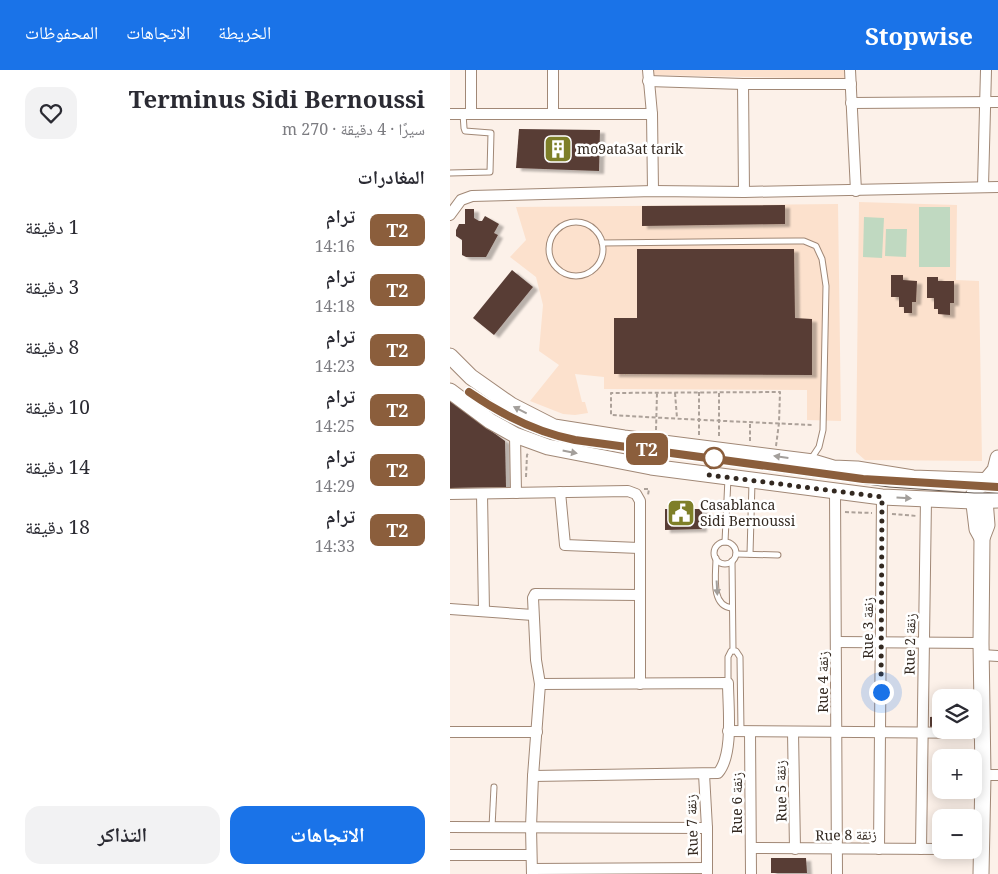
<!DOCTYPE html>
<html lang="ar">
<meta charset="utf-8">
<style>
:root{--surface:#fff;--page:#f2f2f3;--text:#2b2b33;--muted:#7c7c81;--accent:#1a73e8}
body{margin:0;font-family:"Noto Serif","Noto Naskh Arabic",serif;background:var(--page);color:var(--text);direction:rtl;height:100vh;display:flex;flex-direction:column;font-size:19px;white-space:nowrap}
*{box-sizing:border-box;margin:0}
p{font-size:16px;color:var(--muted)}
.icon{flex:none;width:28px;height:28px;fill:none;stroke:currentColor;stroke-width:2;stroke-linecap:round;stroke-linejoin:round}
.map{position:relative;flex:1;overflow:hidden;direction:ltr}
.drawer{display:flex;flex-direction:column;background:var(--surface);width:450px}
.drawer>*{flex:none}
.badge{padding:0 10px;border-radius:8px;font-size:18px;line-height:32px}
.buttons{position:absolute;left:482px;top:619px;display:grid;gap:10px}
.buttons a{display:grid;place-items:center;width:50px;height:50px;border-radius:10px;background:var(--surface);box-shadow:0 2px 12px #0003;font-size:25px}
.you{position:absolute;width:25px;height:25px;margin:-12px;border:4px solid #fff;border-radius:50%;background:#1a73e8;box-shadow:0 0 0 8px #1a73e833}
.map>.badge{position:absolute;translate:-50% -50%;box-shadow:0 0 0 2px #fff}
h2{padding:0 25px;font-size:19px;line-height:45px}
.round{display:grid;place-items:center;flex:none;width:52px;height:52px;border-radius:15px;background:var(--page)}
.overview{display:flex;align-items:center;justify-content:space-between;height:85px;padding:0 25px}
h1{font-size:24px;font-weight:700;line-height:38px}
.action{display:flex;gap:10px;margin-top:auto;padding:10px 25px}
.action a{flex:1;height:58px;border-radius:15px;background:var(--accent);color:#fff;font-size:20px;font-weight:700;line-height:58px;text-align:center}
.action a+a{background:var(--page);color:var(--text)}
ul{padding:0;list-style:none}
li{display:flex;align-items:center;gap:15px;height:60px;padding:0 25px}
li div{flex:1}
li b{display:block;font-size:19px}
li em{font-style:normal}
li .badge{min-width:55px;font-weight:700;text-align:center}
header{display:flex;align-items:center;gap:30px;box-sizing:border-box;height:70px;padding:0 25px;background:var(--accent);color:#fff}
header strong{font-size:24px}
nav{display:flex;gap:28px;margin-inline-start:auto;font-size:18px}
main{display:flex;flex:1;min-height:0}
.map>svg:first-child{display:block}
.built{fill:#fce1cd}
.green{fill:#c0d9c1}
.building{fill:#583d35;filter:url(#shadow)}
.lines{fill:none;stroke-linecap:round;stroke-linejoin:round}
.lane-casing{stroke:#a18876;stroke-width:7}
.street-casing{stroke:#a18876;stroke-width:12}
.secondary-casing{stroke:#a18876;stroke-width:17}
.path{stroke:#aca199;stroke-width:2;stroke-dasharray:4 2.5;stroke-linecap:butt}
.lane{stroke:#fff;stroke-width:5}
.street{stroke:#fff;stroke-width:10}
.secondary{stroke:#fff;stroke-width:15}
.tram{stroke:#645951;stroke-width:1}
.oneway{fill:#a39f9b}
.line-casing{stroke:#fff;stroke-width:11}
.line{stroke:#8b5e3c;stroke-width:8}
.walk{stroke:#332921;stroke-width:5;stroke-dasharray:0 9}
.stop-dot{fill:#fff;stroke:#8b5e3c;stroke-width:2.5}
.labels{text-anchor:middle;stroke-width:5;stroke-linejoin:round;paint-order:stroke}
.poi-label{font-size:14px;fill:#332921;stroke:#fff;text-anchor:start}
.street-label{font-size:14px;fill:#332921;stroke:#fff}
</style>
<header>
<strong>Stopwise</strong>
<nav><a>الخريطة</a><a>الاتجاهات</a><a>المحفوظات</a></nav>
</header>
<main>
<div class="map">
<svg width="548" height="804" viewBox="0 0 548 804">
<defs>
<filter id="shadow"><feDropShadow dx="5" dy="3" stdDeviation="1" flood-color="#0004"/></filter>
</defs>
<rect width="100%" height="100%" fill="#fcf1e9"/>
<!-- built -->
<g class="built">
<path d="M 200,0 L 395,0 L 395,9 L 200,5 Z"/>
<path d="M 409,132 L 507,135 L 506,210 L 529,211 L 532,391 L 415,390 L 406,382 Z"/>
<path d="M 388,134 L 391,351 L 357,350 L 357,320 L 154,319 L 154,307 L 125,304 L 132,332 L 135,332 L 138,343 L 125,345 L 113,344 L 80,331 L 109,295 L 89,281 L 93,235 L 86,207 L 60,187 L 76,170 L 66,137 Z"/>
</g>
<!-- green -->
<g class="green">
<rect x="469" y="137" width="31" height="60"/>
<path d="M 414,147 L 434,148 L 432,188 L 413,187 Z"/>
<path d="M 436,159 L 457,159 L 456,187 L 435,186 Z"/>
</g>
<!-- building -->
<g class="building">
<path d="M 69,59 L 150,60 L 149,101 L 66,98 Z"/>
<path d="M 335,135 L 335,154 L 192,156 L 192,136 Z"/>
<path d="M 15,139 L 24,139 L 24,148 L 29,151 L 32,151 L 35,146 L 49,154 L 44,163 L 48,165 L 36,187 L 16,187 L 12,185 L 12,170 L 6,166 L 6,160 L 9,154 L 15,154 Z"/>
<path d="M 187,179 L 344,179 L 345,248 L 362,249 L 362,305 L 164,304 L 164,248 L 187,248 Z"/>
<path d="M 62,200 L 83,217 L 44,265 L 23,248 Z"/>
<path d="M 441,205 L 453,205 L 453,210 L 467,211 L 466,232 L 462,232 L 462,243 L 454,243 L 454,237 L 449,237 L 449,227 L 441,227 Z"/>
<path d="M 477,207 L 488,207 L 488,211 L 504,211 L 504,233 L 500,233 L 500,245 L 488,244 L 488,239 L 484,239 L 484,228 L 477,228 Z"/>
<path d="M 0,331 L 55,371 L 56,417 L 0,418 Z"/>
<path d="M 215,439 L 252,439 L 252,459 L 215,460 Z"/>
<path d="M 491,646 L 491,659 L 480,659 L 480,647 Z"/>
<path d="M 321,788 L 356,788 L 357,803 L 321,803 Z"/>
</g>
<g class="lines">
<defs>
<g id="lane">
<path d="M 0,103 L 40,102 L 41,63 L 15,61 L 14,58 L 13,44"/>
<circle cx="126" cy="179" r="27"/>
<path d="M 152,173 L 346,171 L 354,171 L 366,176 L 372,189 L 376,216 L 373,360 L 369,377 L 361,389"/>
<path d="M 275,472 L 278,408"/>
<circle cx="275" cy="483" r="11"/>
<path d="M 286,484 L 328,485"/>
<path d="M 300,484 L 302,412"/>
<path d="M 266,488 C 266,504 260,536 282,538"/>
<path d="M 282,491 L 283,581"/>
<path d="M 278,613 L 278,587 L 281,581 L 286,581 L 290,587 L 291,661"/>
<path d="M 42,757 L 44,717"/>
</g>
<g id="street">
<path d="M 21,0 L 21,44"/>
<path d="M 103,0 L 103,44"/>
<path d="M 198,0 L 202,44 L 203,121"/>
<path d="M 400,0 L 406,121"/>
<path d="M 198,11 L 293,14 L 401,14"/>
<path d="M 293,14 L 294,122"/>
<path d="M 401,33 L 548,32"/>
<path d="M 0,44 L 202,44"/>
<path d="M 533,116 L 536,0"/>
<path d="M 0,145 L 11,130 L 22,126 L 203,121 L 294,122 L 548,117"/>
<path d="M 65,365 L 66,423"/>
<path d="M 385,421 L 387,804"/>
<path d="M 110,422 L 115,475 L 189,478"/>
<path d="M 0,424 L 178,421 L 186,424 L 190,431 L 190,614"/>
<path d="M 32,424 L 34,541"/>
<path d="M 0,539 L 83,545"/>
<path d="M 387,572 L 531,573"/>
<path d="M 531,585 L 548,586"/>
<path d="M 278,661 L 533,663"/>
<path d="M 0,662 L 87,662"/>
<path d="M 300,662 L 301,804"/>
<path d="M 343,662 L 345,779"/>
<path d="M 254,704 L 257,758 L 257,803"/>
<path d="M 533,705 L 548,705"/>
<path d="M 83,706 L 268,703 C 284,685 278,636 278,613 L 90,614"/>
<path d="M 0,757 L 257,758"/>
<path d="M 301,778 L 491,779"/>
<path d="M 429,779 L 432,427"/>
<path d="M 471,779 L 476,429"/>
<path d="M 0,785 L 81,785"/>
<path d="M 82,799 L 257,798"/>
<path d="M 82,804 L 81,757 L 83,706 L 90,614 L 86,590 L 83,528 L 85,524 L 189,525"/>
</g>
<g id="secondary">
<path d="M 0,286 L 21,307 L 61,335 L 104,357 L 174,368 L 363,392 L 383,398 L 407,399 L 463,408 L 548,411"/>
<path d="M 0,321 L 40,351 L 65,365 L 98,377 L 201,397 L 432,427 L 523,431 L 548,430"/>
<path d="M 532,468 L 527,459 L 523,426 L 528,417 L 535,412 L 545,400 L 548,388"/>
<path d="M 531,804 L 533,705 L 531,573 L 532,468 L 537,455 L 535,430"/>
</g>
</defs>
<!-- lane casing -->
<use href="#lane" class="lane-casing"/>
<!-- street casing -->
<use href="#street" class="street-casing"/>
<!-- secondary casing -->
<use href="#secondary" class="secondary-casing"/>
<!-- path -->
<g class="path">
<path d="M 249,322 L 249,365"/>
<path d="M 225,323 L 227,348"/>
<path d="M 269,323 L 269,368"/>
<path d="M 206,360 L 207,323"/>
<path d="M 300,371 L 300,352"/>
<path d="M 326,376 L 329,353 L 330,322 L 161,323 L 161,345 C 228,349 296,352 363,355"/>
<path d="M 76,407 L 77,385 L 79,382"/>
<path d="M 194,419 L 199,419 L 198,425"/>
<path d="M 395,442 L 422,443"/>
<path d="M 442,444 L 467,446"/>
</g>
<!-- lane -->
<use href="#lane" class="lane"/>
<!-- street -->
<use href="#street" class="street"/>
<!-- secondary -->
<use href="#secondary" class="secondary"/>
<!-- tram -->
<path class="tram" d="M 16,325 C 49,349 82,366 123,374 L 439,417 L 524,423 L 548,423"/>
</g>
<!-- one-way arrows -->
<defs><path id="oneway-solid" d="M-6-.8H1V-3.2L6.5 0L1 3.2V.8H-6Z" transform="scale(1.25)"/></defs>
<g class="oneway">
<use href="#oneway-solid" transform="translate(70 340) rotate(-153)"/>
<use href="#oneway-solid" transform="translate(120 382) rotate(11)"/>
<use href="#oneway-solid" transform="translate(331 387) rotate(-172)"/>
<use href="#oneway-solid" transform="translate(454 428) rotate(3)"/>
<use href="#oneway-solid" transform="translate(267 518) rotate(87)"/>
</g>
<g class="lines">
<defs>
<path id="line" d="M 19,322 C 52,345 85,362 125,370 L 413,409 L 548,417"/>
</defs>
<!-- line casing -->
<use href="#line" class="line-casing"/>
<!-- line -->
<use href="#line" class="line"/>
<!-- walk -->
<path class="walk" d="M 264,388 L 259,405 L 432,427 L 431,622"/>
</g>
<!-- icons -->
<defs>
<symbol id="building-square" viewBox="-11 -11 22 22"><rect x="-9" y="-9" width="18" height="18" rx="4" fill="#7e7f28" stroke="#fff"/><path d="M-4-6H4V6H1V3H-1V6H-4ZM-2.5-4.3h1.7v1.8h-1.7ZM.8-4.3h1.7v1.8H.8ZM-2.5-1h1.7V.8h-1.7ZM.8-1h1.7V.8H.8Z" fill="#fff"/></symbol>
<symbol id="civic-square" viewBox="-11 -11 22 22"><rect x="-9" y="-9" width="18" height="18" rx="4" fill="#7e7f28" stroke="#fff"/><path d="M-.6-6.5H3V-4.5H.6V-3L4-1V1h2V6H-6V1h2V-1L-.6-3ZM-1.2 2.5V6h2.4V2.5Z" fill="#fff"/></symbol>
</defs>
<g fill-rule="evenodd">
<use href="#building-square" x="92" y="63" width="32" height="32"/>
<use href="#civic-square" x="215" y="427" width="32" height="32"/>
</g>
<!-- markers -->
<circle class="stop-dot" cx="264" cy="388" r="10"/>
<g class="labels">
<!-- poi labels -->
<g class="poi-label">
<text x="127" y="84">mo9ata3at tarik</text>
<text x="250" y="440">Casablanca<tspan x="250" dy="16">Sidi Bernoussi</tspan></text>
</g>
<!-- street labels -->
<g class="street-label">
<text transform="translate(418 558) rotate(-90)" y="5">Rue 3 زنقة</text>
<text transform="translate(460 574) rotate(-89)" y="5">Rue 2 زنقة</text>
<text transform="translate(373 612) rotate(-90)" y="5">Rue 4 زنقة</text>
<text transform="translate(331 721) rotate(-91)" y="5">Rue 5 زنقة</text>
<text transform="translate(287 733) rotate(-90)" y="5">Rue 6 زنقة</text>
<text transform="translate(242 755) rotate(-92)" y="5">Rue 7 زنقة</text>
<text transform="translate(396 765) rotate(-1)" y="5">Rue 8 زنقة</text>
</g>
</g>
</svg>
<div class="buttons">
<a><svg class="icon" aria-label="layers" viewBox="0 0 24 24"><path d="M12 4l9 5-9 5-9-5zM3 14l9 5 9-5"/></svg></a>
<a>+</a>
<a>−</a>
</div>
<div class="you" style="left:431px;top:622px"></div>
<b class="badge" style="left:197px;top:379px;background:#8b5e3c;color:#fff">T2</b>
</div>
<section class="drawer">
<div class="overview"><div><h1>Terminus Sidi Bernoussi</h1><p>سيرًا · 4 دقيقة · 270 m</p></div><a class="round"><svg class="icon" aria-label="heart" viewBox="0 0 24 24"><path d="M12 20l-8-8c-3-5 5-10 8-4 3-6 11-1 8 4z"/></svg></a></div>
<h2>المغادرات</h2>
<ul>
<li><span class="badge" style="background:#8b5e3c;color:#fff">T2</span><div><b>ترام</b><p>14:16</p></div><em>1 دقيقة</em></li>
<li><span class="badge" style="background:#8b5e3c;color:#fff">T2</span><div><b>ترام</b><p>14:18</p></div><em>3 دقيقة</em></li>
<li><span class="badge" style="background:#8b5e3c;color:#fff">T2</span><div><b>ترام</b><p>14:23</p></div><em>8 دقيقة</em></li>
<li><span class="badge" style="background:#8b5e3c;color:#fff">T2</span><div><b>ترام</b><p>14:25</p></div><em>10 دقيقة</em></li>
<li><span class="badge" style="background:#8b5e3c;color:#fff">T2</span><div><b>ترام</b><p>14:29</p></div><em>14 دقيقة</em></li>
<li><span class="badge" style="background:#8b5e3c;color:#fff">T2</span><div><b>ترام</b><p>14:33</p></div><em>18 دقيقة</em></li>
</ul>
<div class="action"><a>الاتجاهات</a><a>التذاكر</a></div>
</section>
</main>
